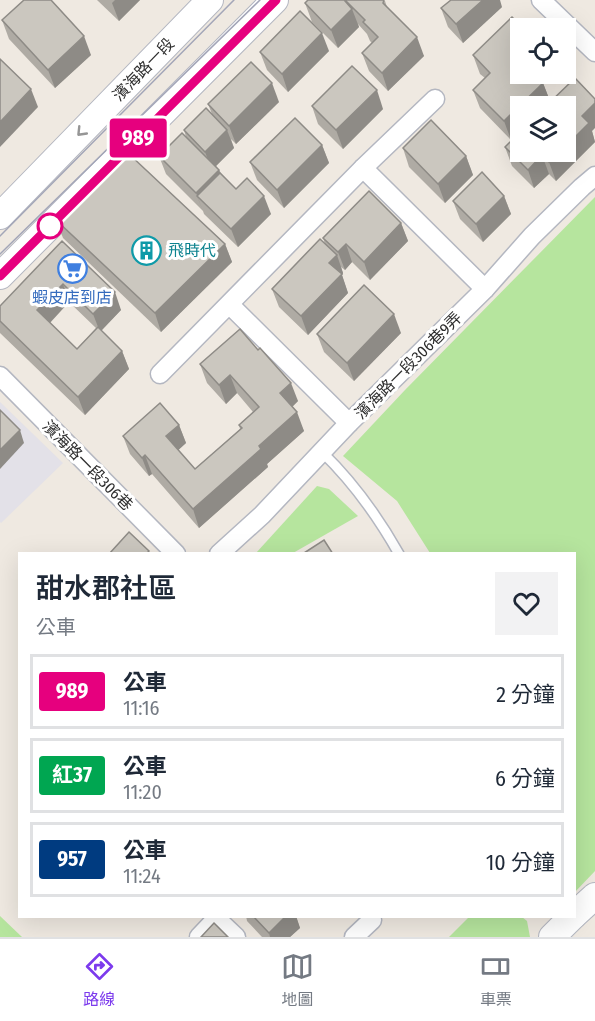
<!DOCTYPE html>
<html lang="zh-TW">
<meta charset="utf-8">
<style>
:root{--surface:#fff;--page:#f2f2f3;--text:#1f2937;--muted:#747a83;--line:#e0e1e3;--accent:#7c3aed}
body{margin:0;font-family:"Fira Sans Condensed","Noto Sans TC",sans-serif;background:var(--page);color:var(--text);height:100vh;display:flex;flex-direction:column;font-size:22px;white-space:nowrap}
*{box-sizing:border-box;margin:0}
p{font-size:20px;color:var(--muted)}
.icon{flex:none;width:33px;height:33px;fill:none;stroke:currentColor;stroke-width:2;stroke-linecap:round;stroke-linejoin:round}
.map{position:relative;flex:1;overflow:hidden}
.sheet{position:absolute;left:18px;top:552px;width:558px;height:366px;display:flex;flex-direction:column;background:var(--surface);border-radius:0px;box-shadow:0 6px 24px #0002}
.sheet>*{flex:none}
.badge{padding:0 12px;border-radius:4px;font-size:21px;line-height:39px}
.buttons{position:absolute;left:510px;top:18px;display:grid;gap:12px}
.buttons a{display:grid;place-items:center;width:66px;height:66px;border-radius:0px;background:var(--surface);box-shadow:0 6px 24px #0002;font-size:30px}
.map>.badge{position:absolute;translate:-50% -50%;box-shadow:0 0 0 3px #fff}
.round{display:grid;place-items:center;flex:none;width:63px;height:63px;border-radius:0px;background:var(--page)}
.headline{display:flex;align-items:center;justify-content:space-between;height:102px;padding:0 18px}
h1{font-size:28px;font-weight:600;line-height:45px}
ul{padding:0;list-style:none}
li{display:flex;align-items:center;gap:18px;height:75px;margin:0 12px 9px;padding:0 6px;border:3px solid var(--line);border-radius:0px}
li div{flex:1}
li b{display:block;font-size:22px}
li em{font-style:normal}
li .badge{min-width:66px;font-weight:700;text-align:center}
.tabs{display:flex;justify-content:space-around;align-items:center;height:84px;border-top:2px solid var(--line);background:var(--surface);font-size:16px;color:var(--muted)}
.tabs a{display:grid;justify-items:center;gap:3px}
.tabs .current{color:var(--accent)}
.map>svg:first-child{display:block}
.industrial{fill:#e3e1e8}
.green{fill:#b6e59e}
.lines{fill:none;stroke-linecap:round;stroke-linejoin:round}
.lane-casing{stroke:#b4b7c1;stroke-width:12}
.street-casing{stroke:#b4b7c1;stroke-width:21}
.secondary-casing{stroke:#b4b7c1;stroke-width:28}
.lane{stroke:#fff;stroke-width:9}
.street{stroke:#fff;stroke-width:18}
.secondary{stroke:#fff;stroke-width:26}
.tram{stroke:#a3a6b8;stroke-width:1.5}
.wall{fill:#afaba4;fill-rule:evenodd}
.shaded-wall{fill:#8e8b86}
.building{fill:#cbc7bf;stroke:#8e8b86;stroke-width:1.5}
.oneway{stroke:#969696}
.line-casing{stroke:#fff;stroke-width:14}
.line{stroke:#e6007e;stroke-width:9}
.stop-dot{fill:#fff;stroke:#e6007e;stroke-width:3}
.labels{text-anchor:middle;stroke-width:6;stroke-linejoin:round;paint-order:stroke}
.street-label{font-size:16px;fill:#2e2e2e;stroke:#fff}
.culture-label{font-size:16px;fill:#0d838f;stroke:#fff;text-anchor:start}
.shop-label{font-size:16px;fill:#366cbe;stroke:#fff}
</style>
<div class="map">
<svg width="595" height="937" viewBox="0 0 595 937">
<rect width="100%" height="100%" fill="#efe9e1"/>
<!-- industrial -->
<path class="industrial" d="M 0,402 L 63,463 L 1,523 L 0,522 Z"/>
<!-- green -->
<g class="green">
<path d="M 595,197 L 595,871 L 575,892 L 574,554 L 430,553 L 397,501 L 343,456 L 405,390 Z"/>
<path d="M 317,486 L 329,489 L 358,516 L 293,553 L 256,553 Z"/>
<path d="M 0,916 L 22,937 L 0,937 Z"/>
<path d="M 469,917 L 522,917 L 527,921 L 530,937 L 449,937 Z"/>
</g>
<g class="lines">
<defs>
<path id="lane" d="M 322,452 C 354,483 377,515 399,554"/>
<g id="street">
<path d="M 541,0 L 595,52"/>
<path d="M 363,168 L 485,289"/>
<path d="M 230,305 L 349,423"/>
<path d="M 160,374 L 363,168 L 435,99"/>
<path d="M 0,376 L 176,554"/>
<path d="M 219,554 L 262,515 L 349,423 L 485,289 L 532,236 L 582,187 L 595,176"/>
<path d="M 217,919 L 236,937"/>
<path d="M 199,937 L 219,916"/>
<path d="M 354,937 L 372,920"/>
</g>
<g id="secondary">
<path d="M 0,216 L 210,0"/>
<path d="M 0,276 L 275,0"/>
<path d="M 574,915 L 595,896"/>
<path d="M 552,937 L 573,916"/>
</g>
</defs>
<!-- lane casing -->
<use href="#lane" class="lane-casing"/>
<!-- street casing -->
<use href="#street" class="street-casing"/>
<!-- secondary casing -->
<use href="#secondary" class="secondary-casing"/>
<!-- lane -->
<use href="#lane" class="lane"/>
<!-- street -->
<use href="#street" class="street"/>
<!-- secondary -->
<use href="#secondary" class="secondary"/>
<!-- tram -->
<g class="tram">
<path d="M 0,236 L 234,0"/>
<path d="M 0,254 L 260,0"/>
</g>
</g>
<!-- wall -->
<g class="wall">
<path d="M 97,0 L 140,0 L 119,21 Z"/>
<path d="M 308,0 L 385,1 L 387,7 L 424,56 L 388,91 L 369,71 L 362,53 L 372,43 L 370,41 L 367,34 L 358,24 L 359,27 L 338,48 L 312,22 L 305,3 Z"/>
<path d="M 502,7 L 463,43 L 448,27 L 441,8 Z"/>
<path d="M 2,20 L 91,55 L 55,88 L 9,39 Z"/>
<path d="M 329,51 L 288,92 L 267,70 L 260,52 Z"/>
<path d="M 473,55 L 520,74 L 537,74 L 535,75 L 543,83 L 550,101 L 520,106 L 520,130 L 511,140 L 480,108 L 473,90 L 485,78 L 480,74 Z"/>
<path d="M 279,102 L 236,144 L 231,139 L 234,148 L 216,166 L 219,170 L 221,173 L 236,189 L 271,214 L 238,247 L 204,214 L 203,211 L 166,174 L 159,156 L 186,137 L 184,130 L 212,114 L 208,104 Z"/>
<path d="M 312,106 L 383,109 L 343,149 L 318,124 Z"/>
<path d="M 592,131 L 595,142 L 556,181 L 549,174 L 534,188 L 512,166 L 505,147 Z"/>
<path d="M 322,145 L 329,163 L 284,208 L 257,180 L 250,162 Z"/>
<path d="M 403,148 L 466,156 L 473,175 L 445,203 L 409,167 Z"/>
<path d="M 504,196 L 511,214 L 483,242 L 460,219 L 453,201 Z"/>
<path d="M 56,220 L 225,244 L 232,262 L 161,332 L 63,238 Z"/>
<path d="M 401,223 L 408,241 L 370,280 L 352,262 L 345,270 L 341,267 L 343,273 L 342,275 L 348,293 L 308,335 L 279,307 L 272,289 L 325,244 L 323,238 Z"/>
<path d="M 62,241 L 121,310 L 101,331 L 122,351 L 129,369 L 85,415 L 0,333 L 0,306 ZM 69,302 L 96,328 L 77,349 L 50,323 Z"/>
<path d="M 401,333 L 354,381 L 324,352 L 317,334 Z"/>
<path d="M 200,364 L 298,401 L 292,407 L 304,431 L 267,464 L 268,467 L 199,528 L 152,474 L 149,476 L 130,454 L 123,436 L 179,425 L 186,443 L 178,450 L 195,469 L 240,429 L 239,425 L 253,412 L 237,393 L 226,404 L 207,383 Z"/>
<path d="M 246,916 L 296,916 L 300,928 L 290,937 L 262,937 L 247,921 Z"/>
</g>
<!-- shaded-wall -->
<g class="shaded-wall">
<path d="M 115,0 L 140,0 L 119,21 L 112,3 Z"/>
<path d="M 483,0 L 500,0 L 502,7 L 463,43 L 456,24 Z"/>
<path d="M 346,1 L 349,11 L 352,9 L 359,27 L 338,48 L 331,30 Z"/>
<path d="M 322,33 L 329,51 L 288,92 L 282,74 Z"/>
<path d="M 84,36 L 91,55 L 55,88 L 48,70 Z"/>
<path d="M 417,37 L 424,56 L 388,91 L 382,73 Z"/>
<path d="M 272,83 L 279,102 L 236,144 L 229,126 Z"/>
<path d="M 543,83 L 550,101 L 544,106 L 520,106 L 520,130 L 511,140 L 504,121 Z"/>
<path d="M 31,89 L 38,107 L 0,147 L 0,122 Z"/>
<path d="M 377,90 L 383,109 L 343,149 L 336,130 Z"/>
<path d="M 595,103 L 595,128 L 592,131 L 595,142 L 556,181 L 549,162 L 560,152 L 566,152 L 566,146 L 582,116 Z"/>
<path d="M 227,130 L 234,148 L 212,170 L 205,152 Z"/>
<path d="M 322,145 L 329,163 L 284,208 L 277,190 Z"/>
<path d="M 542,155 L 549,174 L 534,188 L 528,170 Z"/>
<path d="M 466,156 L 473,175 L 445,203 L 438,184 Z"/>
<path d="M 219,170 L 226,188 L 197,196 L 203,211 L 196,193 Z"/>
<path d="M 264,196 L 271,214 L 238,247 L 231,229 Z"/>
<path d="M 504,196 L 511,214 L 483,242 L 476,224 Z"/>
<path d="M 401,223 L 408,241 L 370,280 L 364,262 Z"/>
<path d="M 225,244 L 232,262 L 161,332 L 155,313 Z"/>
<path d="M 346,244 L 352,262 L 345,270 L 338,252 Z"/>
<path d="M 337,255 L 343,273 L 342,275 L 348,293 L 308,335 L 301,316 L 329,263 Z"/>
<path d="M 63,284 L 69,302 L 44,329 L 37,310 Z"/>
<path d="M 115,292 L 121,310 L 100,332 L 93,314 Z"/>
<path d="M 394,314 L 401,333 L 354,381 L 347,363 Z"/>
<path d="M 122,351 L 129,369 L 85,415 L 78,397 Z"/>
<path d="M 230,375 L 237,393 L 226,404 L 219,385 Z"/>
<path d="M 291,383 L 298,401 L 287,412 L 280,393 Z"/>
<path d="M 297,412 L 304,431 L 267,464 L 268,467 L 199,528 L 193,509 L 259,446 Z"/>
<path d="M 179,425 L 186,443 L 173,455 L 166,436 Z"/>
<path d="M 20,430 L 24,443 L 0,469 L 0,450 Z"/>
<path d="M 145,455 L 152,474 L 149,476 L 142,458 Z"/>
<path d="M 286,916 L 296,916 L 300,928 L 290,937 L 270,937 L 269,933 Z"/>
</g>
<!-- building -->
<g class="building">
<path d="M 24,0 L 51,0 L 84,36 L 48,70 L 2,20 Z"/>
<path d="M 308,0 L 384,0 L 383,3 L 417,37 L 382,73 L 362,53 L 378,37 L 363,22 L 365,20 L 346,1 L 345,1 L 352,9 L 331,30 L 305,3 Z"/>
<path d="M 451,0 L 483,0 L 456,24 L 441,8 Z"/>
<path d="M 300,11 L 322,33 L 282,74 L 260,52 Z"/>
<path d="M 512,17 L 523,28 L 520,28 L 520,74 L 534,74 L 543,83 L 504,121 L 473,90 L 490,73 L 473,55 Z"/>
<path d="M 0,59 L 31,89 L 0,122 Z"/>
<path d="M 251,62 L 272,83 L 229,126 L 208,104 Z"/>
<path d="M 352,66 L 377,90 L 336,130 L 312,106 Z"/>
<path d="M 575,78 L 595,99 L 595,103 L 582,116 L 589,123 L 566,146 L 566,106 L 546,106 Z"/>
<path d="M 206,108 L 227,130 L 205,152 L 184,130 Z"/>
<path d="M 295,118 L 322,145 L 277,190 L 250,162 Z"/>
<path d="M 431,120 L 466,156 L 438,184 L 403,148 Z"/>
<path d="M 520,132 L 520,152 L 560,152 L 549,162 L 542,155 L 528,170 L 505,147 Z"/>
<path d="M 182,133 L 219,170 L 196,193 L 159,156 Z"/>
<path d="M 130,155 L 225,244 L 155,313 L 56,220 Z"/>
<path d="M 482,172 L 504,196 L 476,224 L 453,201 Z"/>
<path d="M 220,173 L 236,189 L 247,178 L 264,196 L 231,229 L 197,196 Z"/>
<path d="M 369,191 L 401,223 L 364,262 L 346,244 L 338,252 L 323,238 Z"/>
<path d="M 320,239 L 337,255 L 329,263 L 342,274 L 301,316 L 272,289 Z"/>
<path d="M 62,241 L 115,292 L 93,314 L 63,284 L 37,310 L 77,349 L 98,327 L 122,351 L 78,397 L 0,321 L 0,306 Z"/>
<path d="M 364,285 L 394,314 L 347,363 L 317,334 Z"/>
<path d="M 240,329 L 258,350 L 260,348 L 291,383 L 280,393 L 297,412 L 259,446 L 261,449 L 193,509 L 145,455 L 142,458 L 123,436 L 160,403 L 179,425 L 166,436 L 195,469 L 242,428 L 239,425 L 259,407 L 230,375 L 219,385 L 200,364 Z"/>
<path d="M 0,410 L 20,430 L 0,450 Z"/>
<path d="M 129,532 L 149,551 L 146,554 L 109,554 Z"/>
<path d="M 324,540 L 333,554 L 304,554 L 304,553 Z"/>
<path d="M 253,916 L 286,916 L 269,933 Z"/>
<path d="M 214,923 L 228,937 L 201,937 Z"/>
</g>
<!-- one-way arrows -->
<defs><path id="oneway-chevron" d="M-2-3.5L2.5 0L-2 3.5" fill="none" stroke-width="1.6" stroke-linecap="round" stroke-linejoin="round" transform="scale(1.5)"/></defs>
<use class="oneway" href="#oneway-chevron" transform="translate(81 132) rotate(134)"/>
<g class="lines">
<defs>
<path id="line" d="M 0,276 L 276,0"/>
</defs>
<!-- line casing -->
<use href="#line" class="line-casing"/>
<!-- line -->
<use href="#line" class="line"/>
</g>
<!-- icons -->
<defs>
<symbol id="building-ring" viewBox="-11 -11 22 22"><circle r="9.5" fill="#fff" stroke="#0f9aa8" stroke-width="1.5"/><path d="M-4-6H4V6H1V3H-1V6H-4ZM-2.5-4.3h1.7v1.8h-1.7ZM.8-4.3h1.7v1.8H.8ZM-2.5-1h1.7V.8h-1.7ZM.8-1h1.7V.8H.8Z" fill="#0f9aa8"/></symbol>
<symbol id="supermarket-ring" viewBox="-11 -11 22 22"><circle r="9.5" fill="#fff" stroke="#3f7fe0" stroke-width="1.5"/><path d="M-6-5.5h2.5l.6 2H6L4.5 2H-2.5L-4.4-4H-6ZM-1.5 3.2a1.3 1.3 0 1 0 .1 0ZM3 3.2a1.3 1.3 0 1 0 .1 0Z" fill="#3f7fe0"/></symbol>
</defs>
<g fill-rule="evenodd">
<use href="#building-ring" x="130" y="234" width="33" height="33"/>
<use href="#supermarket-ring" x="56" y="252" width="33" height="33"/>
</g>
<!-- markers -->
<circle class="stop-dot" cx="50" cy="226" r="12"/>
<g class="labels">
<!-- street labels -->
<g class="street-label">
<text transform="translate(143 69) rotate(-46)" y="6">濱海路一段</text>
<text transform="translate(408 365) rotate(-45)" y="6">濱海路一段306巷9弄</text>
<text transform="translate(88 465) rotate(45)" y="6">濱海路一段306巷</text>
</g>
<!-- culture labels -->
<g class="culture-label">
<text x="168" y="256">飛時代</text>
</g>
<!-- shop labels -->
<g class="shop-label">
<text x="72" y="303">蝦皮店到店</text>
</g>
</g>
</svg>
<div class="buttons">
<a><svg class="icon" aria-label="locate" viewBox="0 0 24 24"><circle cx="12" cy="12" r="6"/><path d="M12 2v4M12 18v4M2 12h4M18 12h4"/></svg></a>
<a><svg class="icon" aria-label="layers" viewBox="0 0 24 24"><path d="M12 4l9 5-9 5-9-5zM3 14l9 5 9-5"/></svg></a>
</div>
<b class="badge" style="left:138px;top:138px;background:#e6007e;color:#fff">989</b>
<section class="sheet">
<div class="headline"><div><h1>甜水郡社區</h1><p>公車</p></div><a class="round"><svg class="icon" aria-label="heart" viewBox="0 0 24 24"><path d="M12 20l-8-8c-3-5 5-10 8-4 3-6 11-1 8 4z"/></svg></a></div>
<ul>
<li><span class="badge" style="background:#e6007e;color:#fff">989</span><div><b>公車</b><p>11:16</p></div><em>2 分鐘</em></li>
<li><span class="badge" style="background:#00a651;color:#fff">紅37</span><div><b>公車</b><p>11:20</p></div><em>6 分鐘</em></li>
<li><span class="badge" style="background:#003b80;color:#fff">957</span><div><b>公車</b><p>11:24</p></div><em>10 分鐘</em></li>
</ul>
</section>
</div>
<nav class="tabs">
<a class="current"><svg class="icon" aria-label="directions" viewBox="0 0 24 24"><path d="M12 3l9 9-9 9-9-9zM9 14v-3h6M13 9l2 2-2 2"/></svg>路線</a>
<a><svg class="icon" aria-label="map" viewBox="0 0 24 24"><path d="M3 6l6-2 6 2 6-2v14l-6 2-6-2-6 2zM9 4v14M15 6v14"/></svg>地圖</a>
<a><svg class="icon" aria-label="tickets" viewBox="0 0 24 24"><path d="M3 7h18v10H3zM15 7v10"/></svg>車票</a>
</nav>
